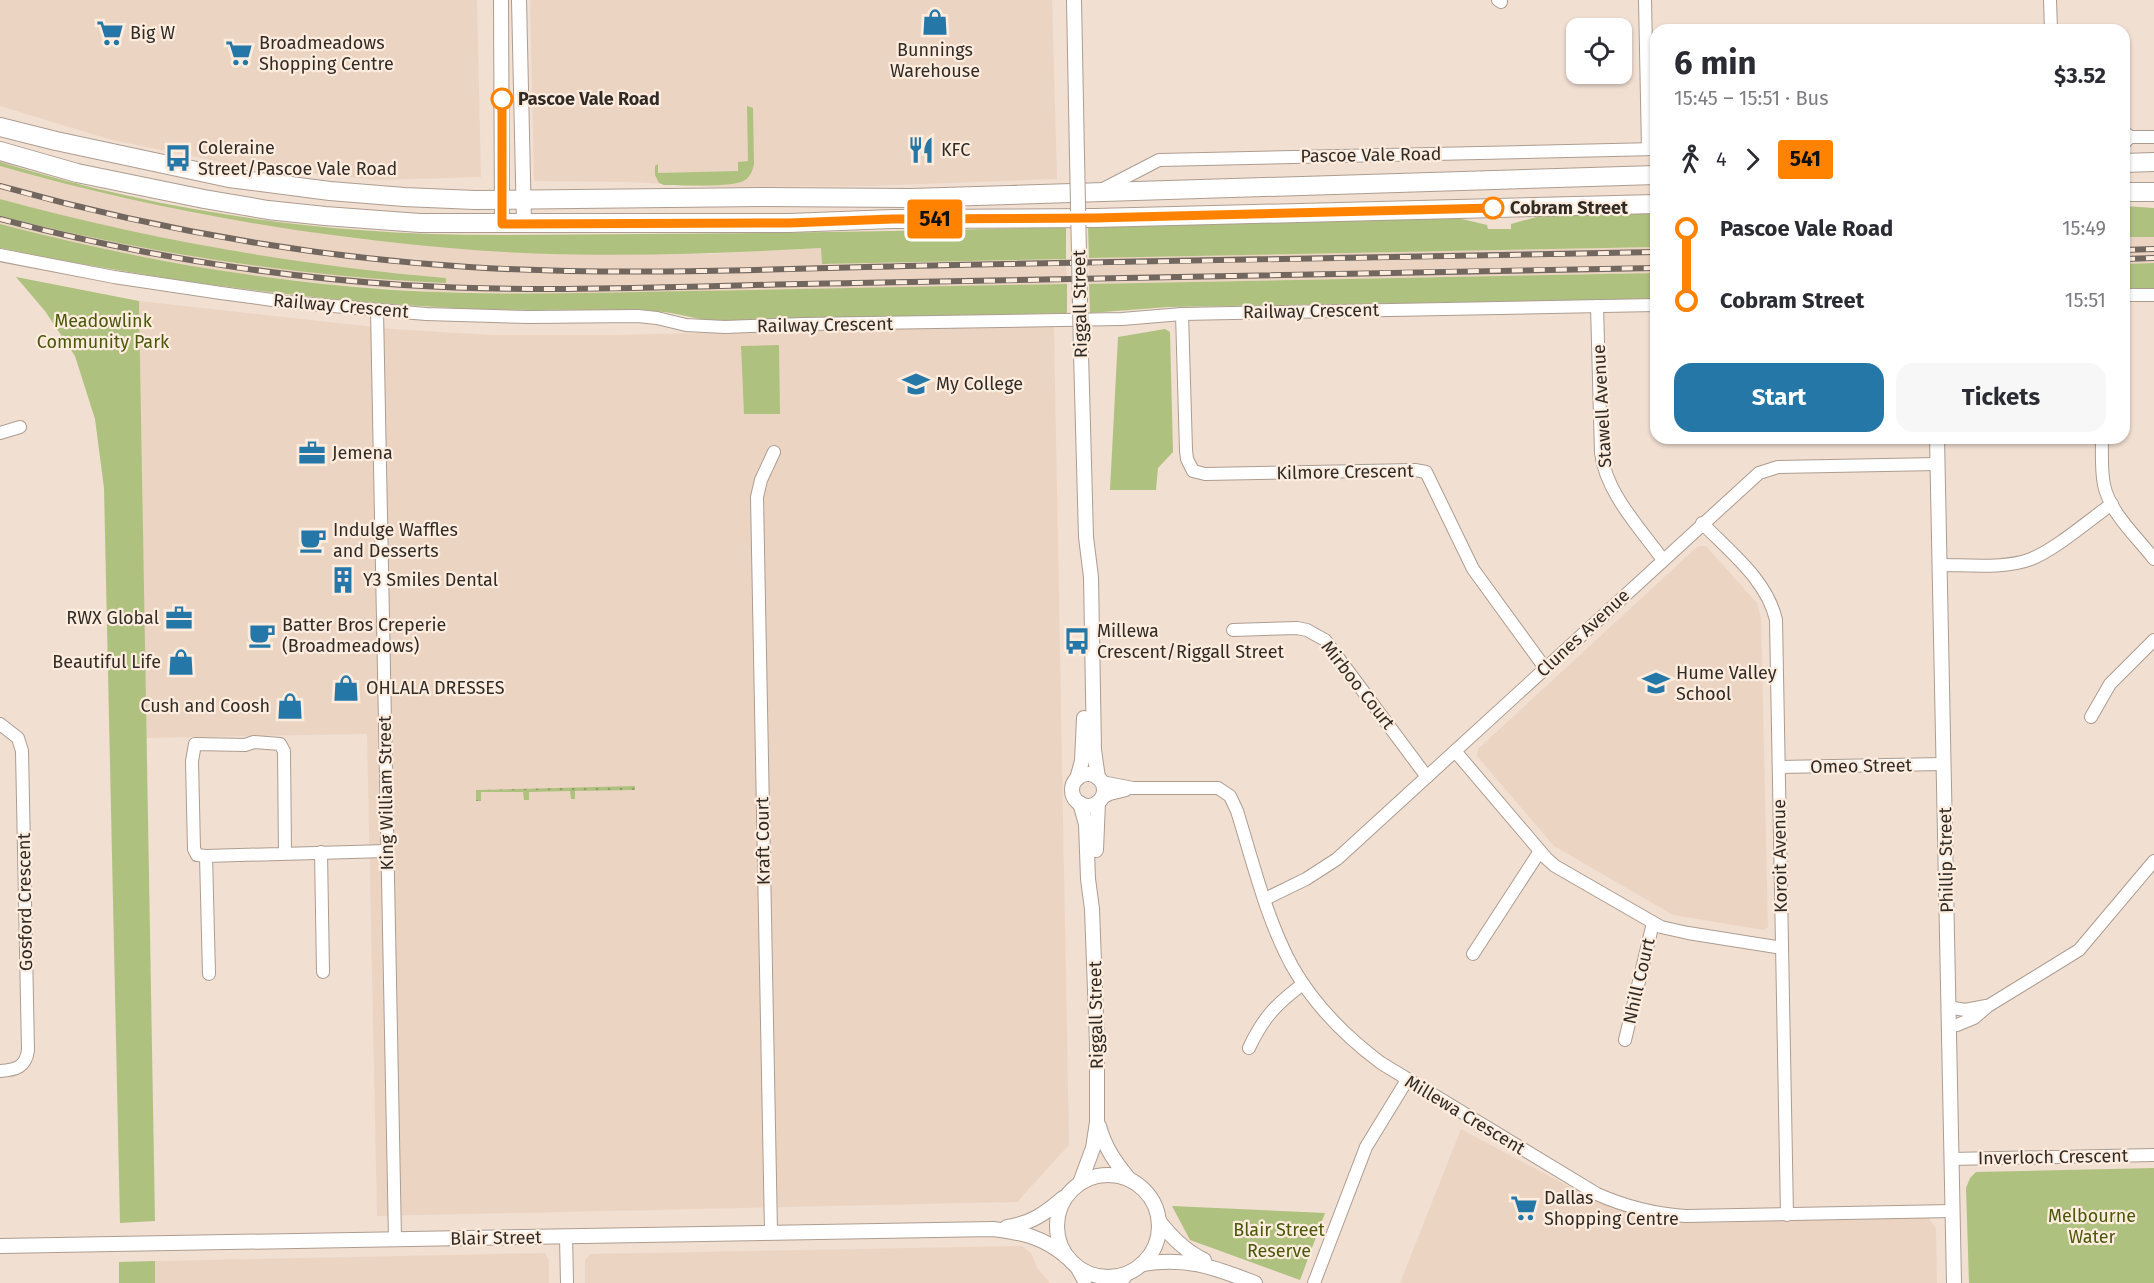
<!DOCTYPE html>
<meta charset="utf-8">
<style>
:root{--surface:#fff;--page:#f7f7f7;--text:#2b2b33;--muted:#7c7c81;--accent:#2577a8}
body{margin:0;font-family:"Fira Sans",sans-serif;background:var(--page);color:var(--text);height:100vh;display:flex;flex-direction:column;font-size:22px;white-space:nowrap}
*{box-sizing:border-box;margin:0}
p{font-size:20px;color:var(--muted)}
.icon{flex:none;width:33px;height:33px;fill:none;stroke:currentColor;stroke-width:2;stroke-linecap:round;stroke-linejoin:round}
.map{position:relative;flex:1;overflow:hidden}
.sheet{position:absolute;left:1650px;top:24px;width:480px;height:420px;display:flex;flex-direction:column;background:var(--surface);border-radius:18px;box-shadow:0 2px 4px #0004}
.sheet>*{flex:none}
.badge{padding:0 12px;border-radius:4px;font-size:21px;line-height:39px}
.buttons{position:absolute;left:1566px;top:18px;display:grid;gap:12px}
.buttons a{display:grid;place-items:center;width:66px;height:66px;border-radius:12px;background:var(--surface);box-shadow:0 2px 4px #0004;font-size:30px}
.map>.badge{position:absolute;translate:-50% -50%;box-shadow:0 0 0 3px #fff}
.legs{display:flex;align-items:center;gap:9px;height:66px;padding:0 24px;font-size:20px}
.legs p{margin-inline-start:auto}
.summary{display:flex;align-items:center;justify-content:space-between;height:102px;padding:0 24px}
h1{font-size:33px;font-weight:700;line-height:45px}
.action{display:flex;gap:12px;margin-top:auto;padding:12px 24px}
.action a{flex:1;height:69px;border-radius:18px;background:var(--accent);color:#fff;font-size:24px;font-weight:700;line-height:69px;text-align:center}
.action a+a{background:var(--page);color:var(--text)}
ul{padding:0 24px;list-style:none}
li{display:flex;align-items:center;gap:21px;height:72px;font-size:22px}
li i{display:grid;place-items:center;width:9px;height:100%;margin:0 8px;background:currentColor}
li i::after{content:'';width:15px;height:15px;margin:-8px;border:4px solid;border-radius:50%;background:var(--surface)}
li p{margin-inline-start:auto}
li:first-child i{background:linear-gradient(#0000 50%,currentColor 0)}
li:last-child i{background:linear-gradient(currentColor 50%,#0000 0)}
.map>svg:first-child{display:block}
.built{fill:#ecd4c2}
.green{fill:#afc17f}
.garden{fill:url(#garden-dots)}
.lines{fill:none;stroke-linecap:round;stroke-linejoin:round}
.minor-casing{stroke:#ad9d90;stroke-width:14}
.tertiary-casing{stroke:#ad9d90;stroke-width:16}
.primary-casing{stroke:#ad9d90;stroke-width:20}
.minor{stroke:#fff;stroke-width:12}
.tertiary{stroke:#fff;stroke-width:14}
.primary{stroke:#fff;stroke-width:18}
.rail-casing{stroke:#71675f;stroke-width:6}
.rail{stroke:#feeddf;stroke-width:4;stroke-dasharray:11;stroke-linecap:butt}
.tertiary-bridge-casing{stroke:#ad9d90;stroke-width:16;stroke-linecap:butt}
.tertiary-bridge{stroke:#fff;stroke-width:14}
.line-1-casing{stroke:#fff;stroke-width:14}
.line-1{stroke:#ff8200;stroke-width:9}
.stop-1-dot{fill:#fff;stroke:#ff8200;stroke-width:3}
.labels{text-anchor:middle;stroke-width:4.5;stroke-linejoin:round;paint-order:stroke}
.poi-label{font-size:18px;fill:#312b26;stroke:#feeddf;text-anchor:start}
.stop-label{font-size:18px;font-weight:bold;fill:#312b26;stroke:#feeddf;text-anchor:start}
.street-label{font-size:18px;fill:#312b26;stroke:#feeddf}
.park-label{font-size:18px;fill:#495809;stroke:#feeddf}
</style>
<div class="map">
<svg width="2154" height="1283" viewBox="0 0 2154 1283">
<defs>
<pattern id="garden-dots" width="8" height="8" patternUnits="userSpaceOnUse" patternTransform="scale(1.5)"><rect width="8" height="8" fill="#afc17f"/><path d="M2 2h.1M6 6h.1" fill="none" stroke="#8f9d68" stroke-width="1.8" stroke-linecap="round"/></pattern>
</defs>
<rect width="100%" height="100%" fill="#f1dfd2"/>
<!-- built -->
<g class="built">
<path d="M 0,0 L 477,0 L 481,177 L 378,180 L 245,167 L 112,140 L 0,106 Z"/>
<path d="M 530,0 L 1052,0 L 1057,179 L 870,186 L 717,187 L 631,182 L 534,181 Z"/>
<path d="M 0,166 L 112,195 L 199,214 L 359,239 L 450,248 L 540,253 L 711,254 L 821,248 L 823,264 L 1066,259 L 1067,284 L 572,294 L 440,292 L 328,284 L 233,273 L 99,249 L 0,224 L 0,216 L 131,245 L 246,264 L 370,278 L 446,282 L 446,278 L 343,268 L 239,253 L 109,227 L 37,209 L 0,199 Z"/>
<path d="M 2124,237 L 2154,237 L 2154,263 L 2124,264 Z"/>
<path d="M 1656,247 L 1656,273 L 1089,284 L 1089,258 Z"/>
<path d="M 139,301 L 392,329 L 490,335 L 614,335 L 1054,325 L 1069,1145 L 1017,1202 L 377,1216 L 367,734 L 146,738 Z"/>
<path d="M 1698,546 L 1706,546 L 1749,594 L 1757,603 L 1761,618 L 1768,927 L 1763,930 L 1673,915 L 1554,846 L 1477,756 L 1478,749 Z"/>
<path d="M 1461,1129 L 1598,1202 L 1649,1217 L 1709,1223 L 1926,1215 L 1936,1228 L 1937,1283 L 1400,1283 Z"/>
<path d="M 1017,1246 L 1022,1246 L 1031,1253 L 1038,1269 L 1050,1283 L 585,1283 L 585,1260 L 591,1254 Z"/>
<path d="M 545,1253 L 549,1261 L 549,1283 L 155,1283 L 155,1261 Z"/>
</g>
<!-- green -->
<g class="green">
<path d="M 747,106 L 753,108 L 754,164 C 753,170 750,177 745,180 C 735,188 679,185 664,185 L 659,183 L 655,175 L 655,166 L 658,164 L 658,173 L 738,171 L 738,162 L 748,161 Z"/>
<path d="M 0,162 C 117,198 238,221 360,230 C 455,238 550,234 645,234 C 786,233 926,231 1066,227 L 1066,259 L 822,264 L 821,248 C 698,255 573,259 449,248 C 297,235 147,208 0,166 Z"/>
<path d="M 0,199 C 147,239 294,265 446,278 L 446,283 C 296,276 146,253 0,216 Z"/>
<path d="M 2124,206 L 2154,208 L 2154,237 L 2124,237 Z"/>
<path d="M 1656,213 L 1656,247 L 1089,258 L 1088,227 L 1458,218 L 1487,225 L 1488,229 L 1511,229 L 1511,224 L 1540,216 Z"/>
<path d="M 0,224 C 129,258 260,281 393,290 C 492,296 591,293 690,291 C 815,289 941,286 1067,284 L 1067,313 L 720,321 C 696,320 675,312 653,311 C 586,308 520,312 453,308 C 301,300 150,279 0,248 Z"/>
<path d="M 2154,263 L 2154,289 L 2124,289 L 2124,264 Z"/>
<path d="M 1656,273 L 1656,299 L 1168,307 L 1090,313 L 1089,284 Z"/>
<path d="M 16,277 L 139,301 L 155,1221 L 120,1223 L 104,488 L 95,419 L 75,356 L 45,311 Z"/>
<path d="M 1165,329 L 1170,332 L 1173,452 L 1158,468 L 1156,490 L 1110,490 L 1118,337 Z"/>
<path d="M 779,345 L 780,414 L 744,414 L 741,346 Z"/>
<path d="M 2154,1168 L 2154,1283 L 1969,1283 L 1966,1188 L 1970,1178 L 1976,1172 Z"/>
<path d="M 1172,1206 L 1325,1213 L 1300,1280 L 1190,1240 Z"/>
<path d="M 155,1261 L 155,1283 L 119,1283 L 119,1262 Z"/>
</g>
<!-- garden -->
<path class="garden" d="M 635,786 L 635,790 L 575,791 L 575,799 L 571,799 L 570,791 L 529,792 L 529,800 L 524,800 L 523,792 L 481,792 L 481,801 L 476,801 L 476,790 Z"/>
<g class="lines">
<defs>
<g id="minor">
<path d="M 1498,0 L 1501,2"/>
<path d="M 1645,0 L 1648,149"/>
<path d="M 2050,0 L 2051,30"/>
<path d="M 2124,137 L 2154,137"/>
<path d="M 1101,190 L 1159,160 L 1656,149"/>
<path d="M 0,255 L 114,277 L 221,293 L 287,302 L 426,314 L 529,317 L 638,316 L 657,318 L 686,325 L 725,327 L 804,324 L 1122,319 L 1182,314 L 1656,305"/>
<path d="M 2124,295 L 2154,295"/>
<path d="M 1597,306 L 1601,453 C 1606,493 1640,528 1663,560"/>
<path d="M 377,310 L 395,1239"/>
<path d="M 1182,314 L 1186,450 L 1187,459 L 1193,471 L 1205,474 L 1415,470 L 1426,472 L 1473,569 L 1545,668"/>
<path d="M 0,433 L 20,427"/>
<path d="M 2102,438 C 2102,453 2101,470 2104,485 C 2110,513 2137,537 2154,559"/>
<path d="M 1702,523 C 1730,552 1767,580 1776,620 L 1787,1215"/>
<path d="M 1940,565 C 1967,565 2006,569 2031,559 C 2056,549 2089,520 2112,504"/>
<path d="M 1233,630 L 1297,628 L 1307,630 L 1325,640 L 1427,777"/>
<path d="M 2091,717 L 2110,684 L 2154,640"/>
<path d="M 0,724 L 18,738 L 22,751 L 28,1050 C 26,1067 16,1070 0,1071"/>
<path d="M 1455,751 L 1546,858 L 1555,866 L 1661,927 L 1688,933 L 1782,948"/>
<path d="M 1779,767 L 1943,764"/>
<path d="M 1102,782 L 1133,788 L 1218,788 L 1230,796 L 1237,811 C 1253,862 1266,918 1292,966 C 1314,1005 1345,1036 1381,1063 L 1597,1194 C 1626,1207 1655,1214 1686,1216 L 1952,1211"/>
<path d="M 1100,799 L 1110,794 L 1126,790"/>
<path d="M 321,852 L 323,972"/>
<path d="M 285,854 L 284,751 L 280,744 L 254,742 L 245,745 L 195,744 L 192,761 L 194,849 L 197,855 L 206,856 L 387,851"/>
<path d="M 206,856 L 209,974"/>
<path d="M 1265,899 L 1306,879 L 1337,859 L 1759,473 L 1778,467 L 1937,464"/>
<path d="M 1473,954 L 1540,851"/>
<path d="M 1948,1007 L 1965,1010 L 1986,1006"/>
<path d="M 1949,1026 L 1957,1025 L 1974,1018 L 1988,1006 L 2079,950 L 2154,861"/>
<path d="M 1625,1040 L 1653,923"/>
<path d="M 1249,1048 C 1263,1018 1276,1004 1303,984"/>
<path d="M 1951,1159 L 2154,1155"/>
<path d="M 771,1232 L 757,497 L 761,480 L 774,452"/>
<path d="M 566,1236 L 567,1283"/>
<path d="M 1075,1265 L 1085,1283"/>
<path d="M 1121,1283 L 1128,1273"/>
<path d="M 1314,1283 L 1366,1147 L 1407,1080"/>
</g>
<g id="tertiary">
<path d="M 501,0 L 502,224"/>
<path d="M 519,0 L 524,223"/>
<path d="M 1074,0 L 1077,156"/>
<path d="M 1081,353 L 1086,537 L 1091,577 L 1094,750 L 1098,778"/>
<path d="M 1937,438 L 1954,1283"/>
<circle cx="1088" cy="790" r="16"/>
<path d="M 1077,779 L 1082,761 L 1084,718"/>
<path d="M 1096,850 L 1098,802"/>
<path d="M 1099,1126 C 1105,1148 1115,1162 1129,1179"/>
<circle cx="1108" cy="1226" r="51"/>
<path d="M 1080,1183 L 1093,1148 L 1097,1122 L 1097,1044 L 1092,909 L 1088,879 L 1086,824 L 1080,803"/>
<path d="M 1159,1221 C 1172,1238 1185,1251 1204,1260"/>
<path d="M 1007,1227 C 1030,1224 1046,1213 1063,1198"/>
<path d="M 0,1246 L 993,1229 C 1024,1233 1043,1237 1067,1257"/>
<path d="M 1142,1264 C 1188,1257 1213,1267 1255,1283"/>
</g>
<g id="primary">
<path d="M 0,127 L 56,141 L 229,178 L 330,191 L 404,197 L 475,200 L 761,197 L 911,198 L 1656,175"/>
<path d="M 2124,139 L 2126,137"/>
<path d="M 0,151 L 77,173 L 204,199 L 268,210 L 325,216 L 420,223 L 789,223 L 892,219 L 1095,218 L 1656,204"/>
<path d="M 2124,163 L 2154,162"/>
<path d="M 2124,192 L 2154,192"/>
</g>
</defs>
<!-- minor casing -->
<use href="#minor" class="minor-casing"/>
<!-- tertiary casing -->
<use href="#tertiary" class="tertiary-casing"/>
<!-- primary casing -->
<use href="#primary" class="primary-casing"/>
<!-- minor -->
<use href="#minor" class="minor"/>
<!-- tertiary -->
<use href="#tertiary" class="tertiary"/>
<!-- primary -->
<use href="#primary" class="primary"/>
<defs>
<g id="rail">
<path d="M 0,186 C 153,229 310,257 469,267 C 630,277 793,268 954,265 C 1188,261 1422,257 1656,252"/>
<path d="M 0,219 C 132,254 267,276 403,285 C 553,294 704,285 854,283 C 1122,279 1389,272 1656,268"/>
<path d="M 2124,250 L 2154,249"/>
<path d="M 2124,259 L 2154,258"/>
</g>
</defs>
<!-- rail casing -->
<use href="#rail" class="rail-casing"/>
<!-- rail -->
<use href="#rail" class="rail"/>
<defs>
<path id="tertiary-bridge" d="M 1077,156 L 1081,353"/>
</defs>
<!-- tertiary-bridge casing -->
<use href="#tertiary-bridge" class="tertiary-bridge-casing"/>
<!-- tertiary-bridge -->
<use href="#tertiary-bridge" class="tertiary-bridge"/>
</g>
<g class="lines">
<defs>
<path id="line-1" d="M 502,99 L 502,224 L 789,223 L 892,219 L 1095,218 L 1493,208"/>
</defs>
<!-- line-1 casing -->
<use href="#line-1" class="line-1-casing"/>
<!-- line-1 -->
<use href="#line-1" class="line-1"/>
</g>
<!-- icons -->
<defs>
<symbol id="shop-bare" viewBox="-9 -9 18 18"><path d="M-5-2.5h2.3a2.7 3.5 0 0 1 5.4 0H5L5.5 6h-11ZM-1.5-2.5h3a1.5 2.3 0 0 0-3 0Z" fill="#2577a8" stroke="#feeddf" stroke-width="2.5" paint-order="stroke"/></symbol>
<symbol id="supermarket-bare" viewBox="-9 -9 18 18"><path d="M-6-5.5h2.5l.6 2H6L4.5 2H-2.5L-4.4-4H-6ZM-1.5 3.2a1.3 1.3 0 1 0 .1 0ZM3 3.2a1.3 1.3 0 1 0 .1 0Z" fill="#2577a8" stroke="#feeddf" stroke-width="2.5" paint-order="stroke"/></symbol>
<symbol id="restaurant-bare" viewBox="-9 -9 18 18"><path d="M-5-6h1v4h1v-4h1v4h1v-4h1v5L-1.5 .5V6h-2V.5L-5-1ZM5-6V6H3V1.5H1.5Q1.5-4 5-6Z" fill="#2577a8" stroke="#feeddf" stroke-width="2.5" paint-order="stroke"/></symbol>
<symbol id="bus-bare" viewBox="-9 -9 18 18"><path d="M-5-6H5V4H4V6H2V4H-2V6H-4V4H-5ZM-3.5-4V0h7V-4ZM-3.5 1.2v1.5H-2V1.2ZM2 1.2v1.5H3.5V1.2Z" fill="#2577a8" stroke="#feeddf" stroke-width="2.5" paint-order="stroke"/></symbol>
<symbol id="school-bare" viewBox="-9 -9 18 18"><path d="M0-5L7-2L0 1L-7-2ZM-4 1L0 2.5L4 1V4Q0 6-4 4Z" fill="#2577a8" stroke="#feeddf" stroke-width="2.5" paint-order="stroke"/></symbol>
<symbol id="office-bare" viewBox="-9 -9 18 18"><path d="M-6-3h4V-5.5h4V-3h4V5H-6ZM-1-4.5V-3h2v-1.5ZM-6 0V1H6V0Z" fill="#2577a8" stroke="#feeddf" stroke-width="2.5" paint-order="stroke"/></symbol>
<symbol id="cafe-bare" viewBox="-9 -9 18 18"><path d="M-5.5-4.5H6V0H3Q3 3.5 0 3.5H-2.5Q-5.5 3.5-5.5 0ZM3-3.2v2h1.7v-2ZM-6 4.5H4V6H-6Z" fill="#2577a8" stroke="#feeddf" stroke-width="2.5" paint-order="stroke"/></symbol>
<symbol id="building-bare" viewBox="-9 -9 18 18"><path d="M-4-6H4V6H1V3H-1V6H-4ZM-2.5-4.3h1.7v1.8h-1.7ZM.8-4.3h1.7v1.8H.8ZM-2.5-1h1.7V.8h-1.7ZM.8-1h1.7V.8H.8Z" fill="#2577a8" stroke="#feeddf" stroke-width="2.5" paint-order="stroke"/></symbol>
</defs>
<g fill-rule="evenodd">
<use href="#shop-bare" x="916" y="3" width="38" height="38"/>
<use href="#supermarket-bare" x="91" y="14" width="38" height="38"/>
<use href="#supermarket-bare" x="220" y="34" width="38" height="38"/>
<use href="#restaurant-bare" x="902" y="131" width="38" height="38"/>
<use href="#bus-bare" x="159" y="139" width="38" height="38"/>
<use href="#school-bare" x="897" y="365" width="38" height="38"/>
<use href="#office-bare" x="293" y="434" width="38" height="38"/>
<use href="#cafe-bare" x="294" y="521" width="38" height="38"/>
<use href="#building-bare" x="324" y="561" width="38" height="38"/>
<use href="#office-bare" x="160" y="599" width="38" height="38"/>
<use href="#cafe-bare" x="243" y="616" width="38" height="38"/>
<use href="#bus-bare" x="1058" y="622" width="38" height="38"/>
<use href="#shop-bare" x="162" y="643" width="38" height="38"/>
<use href="#school-bare" x="1637" y="664" width="38" height="38"/>
<use href="#shop-bare" x="327" y="669" width="38" height="38"/>
<use href="#shop-bare" x="271" y="687" width="38" height="38"/>
<use href="#supermarket-bare" x="1505" y="1189" width="38" height="38"/>
</g>
<!-- markers -->
<g class="stop-1-dot">
<circle cx="502" cy="99" r="10"/>
<circle cx="1493" cy="208" r="10"/>
</g>
<g class="labels">
<!-- poi labels -->
<g class="poi-label">
<text x="130" y="39">Big W</text>
<text x="259" y="49">Broadmeadows<tspan x="259" dy="21">Shopping Centre</tspan></text>
<text x="935" y="56" text-anchor="middle">Bunnings<tspan x="935" dy="21">Warehouse</tspan></text>
<text x="198" y="154">Coleraine<tspan x="198" dy="21">Street/Pascoe Vale Road</tspan></text>
<text x="941" y="156">KFC</text>
<text x="936" y="390">My College</text>
<text x="332" y="459">Jemena</text>
<text x="333" y="536">Indulge Waffles<tspan x="333" dy="21">and Desserts</tspan></text>
<text x="363" y="586">Y3 Smiles Dental</text>
<text x="159" y="624" text-anchor="end">RWX Global</text>
<text x="282" y="631">Batter Bros Creperie<tspan x="282" dy="21">(Broadmeadows)</tspan></text>
<text x="1097" y="637">Millewa<tspan x="1097" dy="21">Crescent/Riggall Street</tspan></text>
<text x="161" y="668" text-anchor="end">Beautiful Life</text>
<text x="1676" y="679">Hume Valley<tspan x="1676" dy="21">School</tspan></text>
<text x="366" y="694">OHLALA DRESSES</text>
<text x="270" y="712" text-anchor="end">Cush and Coosh</text>
<text x="1544" y="1204">Dallas<tspan x="1544" dy="21">Shopping Centre</tspan></text>
</g>
<!-- stop labels -->
<g class="stop-label">
<text x="518" y="105">Pascoe Vale Road</text>
<text x="1510" y="214">Cobram Street</text>
</g>
<!-- street labels -->
<g class="street-label">
<text transform="translate(1371 155) rotate(-1)" y="6">Pascoe Vale Road</text>
<text transform="translate(1080 304) rotate(-91)" y="6">Riggall Street</text>
<text transform="translate(341 306) rotate(5)" y="6">Railway Crescent</text>
<text transform="translate(1311 311) rotate(-1)" y="6">Railway Crescent</text>
<text transform="translate(825 325) rotate(-1)" y="6">Railway Crescent</text>
<text transform="translate(1602 406) rotate(-93)" y="6">Stawell Avenue</text>
<text transform="translate(1345 472) rotate(-1)" y="6">Kilmore Crescent</text>
<text transform="translate(1583 633) rotate(-43)" y="6">Clunes Avenue</text>
<text transform="translate(1358 685) rotate(52)" y="6">Mirboo Court</text>
<text transform="translate(1861 766) rotate(-1)" y="6">Omeo Street</text>
<text transform="translate(386 793) rotate(-91)" y="6">King William Street</text>
<text transform="translate(763 841) rotate(-91)" y="6">Kraft Court</text>
<text transform="translate(1780 856) rotate(-91)" y="6">Koroit Avenue</text>
<text transform="translate(1946 860) rotate(-91)" y="6">Phillip Street</text>
<text transform="translate(25 902) rotate(-91)" y="6">Gosford Crescent</text>
<text transform="translate(1639 981) rotate(-77)" y="6">Nhill Court</text>
<text transform="translate(1096 1015) rotate(-91)" y="6">Riggall Street</text>
<text transform="translate(1465 1115) rotate(31)" y="6">Millewa Crescent</text>
<text transform="translate(2053 1157) rotate(-1)" y="6">Inverloch Crescent</text>
<text transform="translate(496 1238) rotate(-1)" y="6">Blair Street</text>
</g>
<!-- park labels -->
<g class="park-label">
<text x="103" y="327">Meadowlink<tspan x="103" dy="21">Community Park</tspan></text>
<text x="2092" y="1222">Melbourne<tspan x="2092" dy="21">Water</tspan></text>
<text x="1279" y="1236">Blair Street<tspan x="1279" dy="21">Reserve</tspan></text>
</g>
</g>
</svg>
<div class="buttons">
<a><svg class="icon" aria-label="locate" viewBox="0 0 24 24"><circle cx="12" cy="12" r="6"/><path d="M12 2v4M12 18v4M2 12h4M18 12h4"/></svg></a>
</div>
<b class="badge" style="left:935px;top:219px;background:#ff8200;color:#111">541</b>
<section class="sheet">
<div class="summary"><div><h1>6 min</h1><p>15:45 – 15:51 · Bus</p></div><b>$3.52</b></div>
<div class="legs"><svg class="icon" aria-label="walk" viewBox="0 0 24 24"><circle cx="13" cy="4" r="2"/><path d="M13 8l-2 6 4 7M11 14l-3 7M7 12l3-4h3l4 4"/></svg>4<svg class="icon" aria-label="forward" viewBox="0 0 24 24"><path d="M9 5l7 7-7 7"/></svg><b class="badge" style="background:#ff8200;color:#111">541</b></div>
<ul>
<li><i style="color:#ff8200"></i><b>Pascoe Vale Road</b><p>15:49</p></li>
<li><i style="color:#ff8200"></i><b>Cobram Street</b><p>15:51</p></li>
</ul>
<div class="action"><a>Start</a><a>Tickets</a></div>
</section>
</div>
